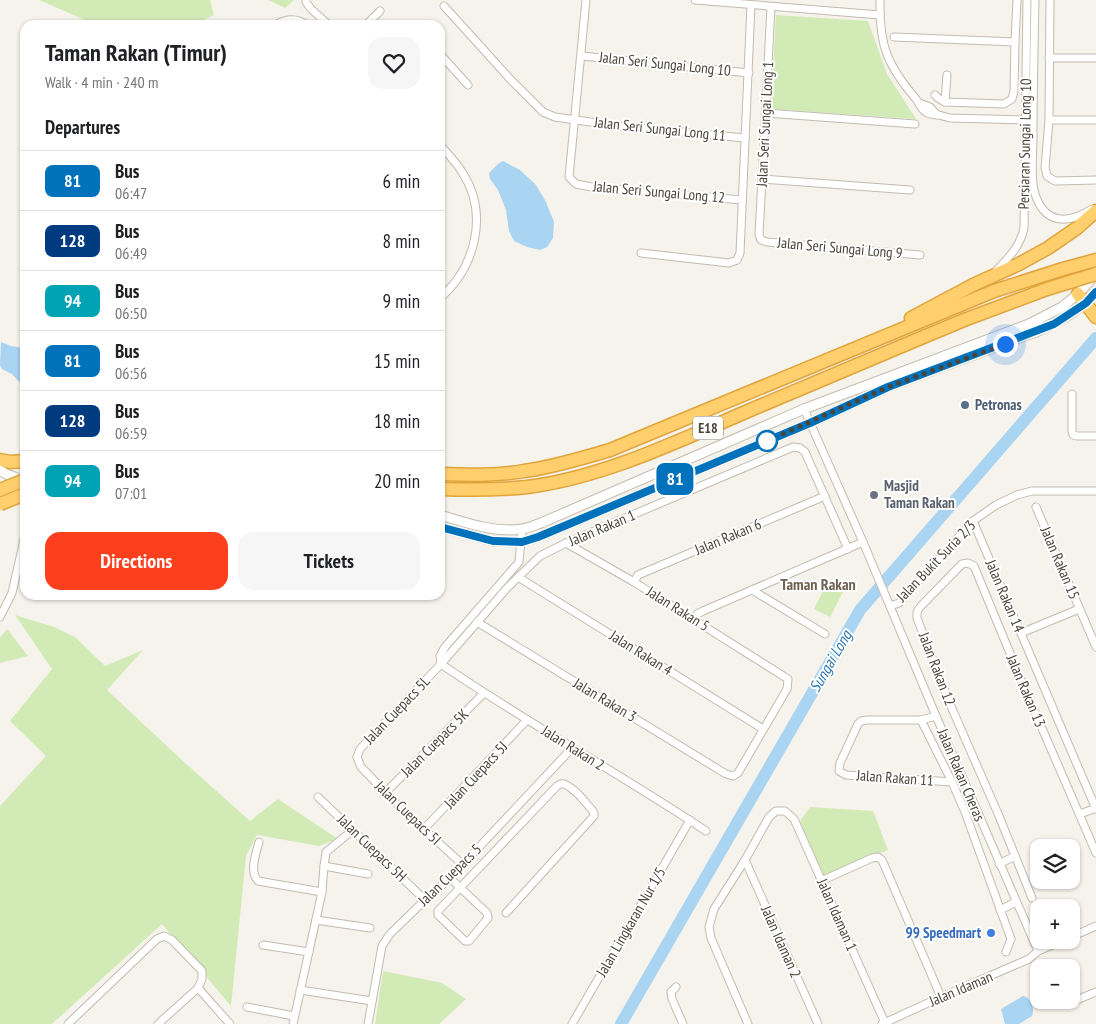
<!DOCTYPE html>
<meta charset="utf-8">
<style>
:root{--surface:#fff;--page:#f6f6f6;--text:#202124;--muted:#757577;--line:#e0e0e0;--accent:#fc3f1d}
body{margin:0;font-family:"PT Sans Narrow",sans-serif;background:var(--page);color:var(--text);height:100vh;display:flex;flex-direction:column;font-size:19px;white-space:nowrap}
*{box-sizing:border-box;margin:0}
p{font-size:16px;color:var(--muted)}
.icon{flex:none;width:28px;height:28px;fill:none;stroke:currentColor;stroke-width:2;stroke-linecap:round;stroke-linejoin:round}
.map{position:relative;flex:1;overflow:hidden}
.drawer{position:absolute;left:20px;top:20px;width:425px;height:580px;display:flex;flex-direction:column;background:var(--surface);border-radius:15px;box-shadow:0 1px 4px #0004}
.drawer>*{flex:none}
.badge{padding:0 10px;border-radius:8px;font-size:18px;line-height:32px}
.tools{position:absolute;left:1030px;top:839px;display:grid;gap:10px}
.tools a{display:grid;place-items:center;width:50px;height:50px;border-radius:10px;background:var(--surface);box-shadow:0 1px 4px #0004;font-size:25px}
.you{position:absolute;width:25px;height:25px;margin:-12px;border:4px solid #fff;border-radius:50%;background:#1a73e8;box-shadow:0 0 0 8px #1a73e833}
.map>.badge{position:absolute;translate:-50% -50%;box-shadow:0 0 0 2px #fff}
h2{padding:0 25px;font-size:19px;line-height:45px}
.round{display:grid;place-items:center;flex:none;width:52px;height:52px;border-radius:15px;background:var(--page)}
.head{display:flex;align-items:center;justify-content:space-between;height:85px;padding:0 25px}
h1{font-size:24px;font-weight:700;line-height:38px}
.primary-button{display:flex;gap:10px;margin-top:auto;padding:10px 25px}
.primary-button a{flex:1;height:58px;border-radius:15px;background:var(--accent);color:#fff;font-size:20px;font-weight:700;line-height:58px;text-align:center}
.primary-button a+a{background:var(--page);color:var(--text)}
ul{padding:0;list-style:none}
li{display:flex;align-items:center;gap:15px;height:60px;padding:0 25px;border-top:1px solid var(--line)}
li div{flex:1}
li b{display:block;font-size:19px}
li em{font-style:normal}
li .badge{min-width:55px;font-weight:700;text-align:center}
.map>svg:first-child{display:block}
.green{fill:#d2eab5}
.water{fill:#a9d4f2}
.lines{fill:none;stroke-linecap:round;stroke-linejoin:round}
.river{stroke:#a9d4f2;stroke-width:12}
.minor-casing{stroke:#c2bbae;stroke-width:9}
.tertiary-casing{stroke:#c2bbae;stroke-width:11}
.motorway-casing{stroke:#e0a43c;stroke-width:15}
.minor{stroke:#fff;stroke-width:7}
.tertiary{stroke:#fff;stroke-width:9}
.motorway{stroke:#ffcf6e;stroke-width:12}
.motorway-bridge-casing{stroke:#e0a43c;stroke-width:15;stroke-linecap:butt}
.motorway-bridge{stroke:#ffcf6e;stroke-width:12}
.line-casing{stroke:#fff;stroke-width:11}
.line{stroke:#0072bc;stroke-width:8}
.walk{stroke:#4b4439;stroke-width:5;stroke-dasharray:0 9}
.service-dot{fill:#5c6f8a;stroke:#fff;stroke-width:2}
.stop-dot{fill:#fff;stroke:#0072bc;stroke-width:2.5}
.worship-dot{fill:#6b7280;stroke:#fff;stroke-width:2}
.shop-dot{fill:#3f7fe0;stroke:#fff;stroke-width:2}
.labels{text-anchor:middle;stroke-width:4;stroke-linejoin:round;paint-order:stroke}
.shield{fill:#fff;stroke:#817c74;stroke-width:1}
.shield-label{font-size:14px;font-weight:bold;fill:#4b4439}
.street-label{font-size:15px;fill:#4b4439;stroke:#fff}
.service-label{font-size:15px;font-weight:bold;fill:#4e5e75;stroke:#fff;text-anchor:start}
.worship-label{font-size:15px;font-weight:bold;fill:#5b616d;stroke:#fff;text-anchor:start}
.shop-label{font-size:15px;font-weight:bold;fill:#366cbe;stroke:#fff;text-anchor:end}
.neighbourhood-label{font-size:16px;font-weight:bold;fill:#6e6250;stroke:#fff}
.water-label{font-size:16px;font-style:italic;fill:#2e7ab2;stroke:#fff}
</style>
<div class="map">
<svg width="1096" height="1024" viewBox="0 0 1096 1024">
<rect width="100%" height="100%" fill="#f6f3ec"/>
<!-- green -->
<g class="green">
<path d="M 39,0 L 210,0 L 214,15 L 193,25 L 95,25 L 92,23 Z"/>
<path d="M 268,0 L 294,0 L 285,8 Z"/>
<path d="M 776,15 L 868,21 L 887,74 L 916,119 L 771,109 Z"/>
<path d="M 827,583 L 843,592 L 830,617 L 814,609 Z"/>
<path d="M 15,615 L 54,627 L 75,637 L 105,666 L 143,650 L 107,690 L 184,762 L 250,821 L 278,799 L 338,839 L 319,846 L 257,835 L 246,856 L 231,1006 L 162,924 L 52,1024 L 0,1024 L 0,806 L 46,756 L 10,721 L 52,669 Z"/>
<path d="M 7,629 L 28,656 L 0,663 L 0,638 Z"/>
<path d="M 810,807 L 873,811 L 888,850 L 824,877 L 800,821 Z"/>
<path d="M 383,971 L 442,983 L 466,999 L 439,1024 L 375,1024 Z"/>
</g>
<!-- water -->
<g class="water">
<path d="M 503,161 L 520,170 L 536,185 L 546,202 L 554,222 L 553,238 L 547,247 L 540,250 L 527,247 L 514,241 L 509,231 L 506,210 L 498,190 L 490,179 L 489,173 L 498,164 Z"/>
<path d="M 1,342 L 11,346 L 25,348 L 25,383 L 23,386 L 12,374 L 2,369 L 0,365 Z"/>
<path d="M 1023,996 C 1031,997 1035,1009 1032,1016 L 1019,1024 L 1005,1024 L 1001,1009 Z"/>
</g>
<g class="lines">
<!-- river -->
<path class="river" d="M 621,1024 L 860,610 L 1096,338"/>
<defs>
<g id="minor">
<path d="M 306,0 L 306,2 L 311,9 L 329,25"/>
<path d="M 586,0 L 569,177 L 576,184 L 592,187 L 742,200"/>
<path d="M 695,0 L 880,15"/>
<path d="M 880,0 C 879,45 887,65 916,99 C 920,104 921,110 927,113 C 931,115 935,114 939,115 C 942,116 946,117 950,118 L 1028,120"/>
<path d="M 1035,0 C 1034,46 1033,92 1033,137 C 1033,153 1030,180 1035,194 C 1045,225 1069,224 1092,209"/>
<path d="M 1050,0 L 1049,120 L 1045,168 L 1047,176 L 1055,181 L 1096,180"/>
<path d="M 444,6 L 511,80 L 543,112 L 555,117 L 619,126 L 745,138"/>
<path d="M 771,7 L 759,235 L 761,240 L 767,242 L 920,255"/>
<path d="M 275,25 C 285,19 296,17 307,25"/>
<path d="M 366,25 L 380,11"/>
<path d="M 894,37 L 1015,42"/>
<path d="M 440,54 L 468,85"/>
<path d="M 582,56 L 749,73"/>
<path d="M 1049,58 L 1096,58"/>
<path d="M 947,75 L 945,102 L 1004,104 L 1012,99 L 1014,91 L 1015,42 L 1017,0"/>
<path d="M 935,95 L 938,98 L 945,102"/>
<path d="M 919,103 L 930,107 L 937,115"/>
<path d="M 766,113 L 915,124"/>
<path d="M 1049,120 L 1096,120"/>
<path d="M 440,145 C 448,154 456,162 462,172 C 489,213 476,267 440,298"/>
<path d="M 762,179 L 910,190"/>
<path d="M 641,253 L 729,263 L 737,260 L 740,253 L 751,5"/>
<path d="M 996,271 C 1009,257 1020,247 1024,228 L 1027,0"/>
<path d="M 1072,394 L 1072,431 L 1073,435 L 1077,436 L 1096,436"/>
<path d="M 804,409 L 863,542 L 936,716 L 1038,951"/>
<path d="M 1036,507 L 1096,647"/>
<path d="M 973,521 L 1096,809"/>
<path d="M 518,577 L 763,729"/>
<path d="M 634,582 L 638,575 L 825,496"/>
<path d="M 752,590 L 825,634"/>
<path d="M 890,606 L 899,603 L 973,521 L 996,505 L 1017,495 L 1032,491 L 1096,491"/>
<path d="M 0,617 L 12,593 L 25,535"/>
<path d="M 694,619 L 697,614 L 703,611 L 863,542"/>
<path d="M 477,622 L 726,774 L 733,776 L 738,773 L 787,689 L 788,679 L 634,582 L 566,543"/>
<path d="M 1021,633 L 1079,609"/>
<path d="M 441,664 C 527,723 619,773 706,831"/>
<path d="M 441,664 L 440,656 L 445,647 L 519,562 L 522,529"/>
<path d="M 936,716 L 921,720 L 867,720 L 861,721 L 858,724 L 840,763 L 839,771 L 846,775 L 952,782"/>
<path d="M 921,720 L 952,782 L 965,812 L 1011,939 L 1006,952"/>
<path d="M 386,792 L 484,693"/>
<path d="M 318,797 L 425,900"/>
<path d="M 1080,814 L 1096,808"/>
<path d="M 424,829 L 527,720"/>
<path d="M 259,842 C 256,854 249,871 258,881 L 322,892"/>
<path d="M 745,860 L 818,1024"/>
<path d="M 999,864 L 1015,856"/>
<path d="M 463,865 L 401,808 L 361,767 L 357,757 L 360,749 L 441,664 L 507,588 L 540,556 L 566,543 L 793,447 L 800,448 L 805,452 L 848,549"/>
<path d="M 324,866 L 368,874"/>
<path d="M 450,878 L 487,913 L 488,918 L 469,941 L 465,941 L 438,915 L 438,911 L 557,786 C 560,784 561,783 564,784 C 575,788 585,802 592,810 L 594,813 L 594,816 L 506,913"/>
<path d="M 821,881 L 872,858 L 878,857 L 882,860 L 941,997"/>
<path d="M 1032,898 L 999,816 L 950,704 L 917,618 L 917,612 L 920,607 L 962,564 L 968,563 L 974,566 L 1019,675 L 1096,853"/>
<path d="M 1000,910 L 1016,902"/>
<path d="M 316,920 L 370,928"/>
<path d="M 1071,937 L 1096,926"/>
<path d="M 263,945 L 309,952"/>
<path d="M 676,987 L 671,992 L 672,999 L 683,1024"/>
<path d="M 198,988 L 230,1024"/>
<path d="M 300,990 L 372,1001"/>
<path d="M 1079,999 L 1096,992"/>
<path d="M 247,1007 L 294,1016"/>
<path d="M 68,1024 L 157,939 L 164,936 L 172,940 L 202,971 L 202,979 L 198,988 L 158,1024"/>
<path d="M 293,1024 L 322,892 L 324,866 L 326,852 L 353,830"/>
<path d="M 368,1024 L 382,946 L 390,934 L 425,900 L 450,878 L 573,747"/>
<path d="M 572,1024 L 690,820"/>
<path d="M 748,1024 L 711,938 L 709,927 L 714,909 L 745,860 L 769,817 L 776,811 L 785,811 L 794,819 L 885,1023"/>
<path d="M 882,1024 L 941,997 L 1029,959 L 1038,951 L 1064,940"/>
</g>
<g id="tertiary">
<path d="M 0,470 L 6,474 L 25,481"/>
<path d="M 440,515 C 467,523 494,533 522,529 C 529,528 535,525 541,523 L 804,409 L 1029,324 L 1062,307 L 1078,294 L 1096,274"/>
<path d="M 440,527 L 493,541 L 522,542 L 538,537 L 810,423 L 888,387 L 1038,331 C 1060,322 1080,310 1096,292"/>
</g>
<g id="motorway">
<path d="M 1078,294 L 1096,317"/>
<path d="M 911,318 L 973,285 L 1019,264 L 1048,248 L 1077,228 L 1096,211"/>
<path d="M 0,460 L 10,462 L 25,461"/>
<path d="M 440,474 C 468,475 497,476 524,471 C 554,467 582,458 610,450 L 994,291 L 1063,269 L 1096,260"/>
<path d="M 440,489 C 469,490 498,490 527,487 C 606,477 682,439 755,408 C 824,379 894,349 964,320"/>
</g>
</defs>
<!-- minor casing -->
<use href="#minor" class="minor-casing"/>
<!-- tertiary casing -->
<use href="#tertiary" class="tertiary-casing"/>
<!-- motorway casing -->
<use href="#motorway" class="motorway-casing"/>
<!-- minor -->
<use href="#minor" class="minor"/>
<!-- tertiary -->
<use href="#tertiary" class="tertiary"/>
<!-- motorway -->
<use href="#motorway" class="motorway"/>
<defs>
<g id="motorway-bridge">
<path d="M 964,320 L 1047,289 L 1096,274"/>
<path d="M 0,490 L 25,480"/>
<path d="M 0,504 L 25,494"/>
</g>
</defs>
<!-- motorway-bridge casing -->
<use href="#motorway-bridge" class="motorway-bridge-casing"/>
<!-- motorway-bridge -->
<use href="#motorway-bridge" class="motorway-bridge"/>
</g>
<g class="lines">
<defs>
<path id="line" d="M 440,527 L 493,541 L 522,542 L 538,537 L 810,423 L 888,387 L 1054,324 L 1086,303 L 1096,292"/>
</defs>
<!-- line casing -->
<use href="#line" class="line-casing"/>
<!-- line -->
<use href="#line" class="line"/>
<!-- walk -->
<path class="walk" d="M 767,441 L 888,387 L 1005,344"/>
</g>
<!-- markers -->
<circle class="service-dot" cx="965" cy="405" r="5"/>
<circle class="stop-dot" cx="767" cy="441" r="10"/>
<circle class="worship-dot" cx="874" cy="495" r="5"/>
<circle class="shop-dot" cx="991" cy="933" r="5"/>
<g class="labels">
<!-- shield labels -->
<rect class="shield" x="693" y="416.5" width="30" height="23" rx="4"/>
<g class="shield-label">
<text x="708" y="433">E18</text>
</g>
<!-- street labels -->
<g class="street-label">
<text transform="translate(665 64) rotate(6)" y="5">Jalan Seri Sungai Long 10</text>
<text transform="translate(765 124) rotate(-87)" y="5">Jalan Seri Sungai Long 1</text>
<text transform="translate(660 129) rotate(6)" y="5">Jalan Seri Sungai Long 11</text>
<text transform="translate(1025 144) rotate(-89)" y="5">Persiaran Sungai Long 10</text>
<text transform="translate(659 192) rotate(5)" y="5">Jalan Seri Sungai Long 12</text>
<text transform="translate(840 248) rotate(5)" y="5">Jalan Seri Sungai Long 9</text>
<text transform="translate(602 528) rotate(-23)" y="5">Jalan Rakan 1</text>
<text transform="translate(728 537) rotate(-23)" y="5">Jalan Rakan 6</text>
<text transform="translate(936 561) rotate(-46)" y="5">Jalan Bukit Suria 2/3</text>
<text transform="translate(1060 563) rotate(67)" y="5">Jalan Rakan 15</text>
<text transform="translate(1005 596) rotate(67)" y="5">Jalan Rakan 14</text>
<text transform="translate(678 609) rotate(32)" y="5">Jalan Rakan 5</text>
<text transform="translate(641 653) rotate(32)" y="5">Jalan Rakan 4</text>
<text transform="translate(937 669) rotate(69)" y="5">Jalan Rakan 12</text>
<text transform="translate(1026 691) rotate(67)" y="5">Jalan Rakan 13</text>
<text transform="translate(605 700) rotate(31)" y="5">Jalan Rakan 3</text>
<text transform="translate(397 710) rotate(-46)" y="5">Jalan Cuepacs 5L</text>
<text transform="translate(435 743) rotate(-45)" y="5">Jalan Cuepacs 5K</text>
<text transform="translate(573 748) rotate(32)" y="5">Jalan Rakan 2</text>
<text transform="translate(476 775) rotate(-47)" y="5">Jalan Cuepacs 5J</text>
<text transform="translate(961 775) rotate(67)" y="5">Jalan Rakan Cheras</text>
<text transform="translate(895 778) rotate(4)" y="5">Jalan Rakan 11</text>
<text transform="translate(408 813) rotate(44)" y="5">Jalan Cuepacs 5I</text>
<text transform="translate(372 848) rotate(44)" y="5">Jalan Cuepacs 5H</text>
<text transform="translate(450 875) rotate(-44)" y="5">Jalan Cuepacs 5</text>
<text transform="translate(837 915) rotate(66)" y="5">Jalan Idaman 1</text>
<text transform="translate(631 922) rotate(-60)" y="5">Jalan Lingkaran Nur 1/5</text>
<text transform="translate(781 942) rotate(66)" y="5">Jalan Idaman 2</text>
<text transform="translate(961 989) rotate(-23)" y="5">Jalan Idaman</text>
</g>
<!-- service labels -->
<g class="service-label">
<text x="975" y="410">Petronas</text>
</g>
<!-- worship labels -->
<g class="worship-label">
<text x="884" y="491">Masjid<tspan x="884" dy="17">Taman Rakan</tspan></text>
</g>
<!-- shop labels -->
<g class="shop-label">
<text x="981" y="938">99 Speedmart</text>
</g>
<!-- neighbourhood labels -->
<g class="neighbourhood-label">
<text x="818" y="590">Taman Rakan</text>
</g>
<!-- water labels -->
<g class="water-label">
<text transform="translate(830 661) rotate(-60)" y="6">Sungai Long</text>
</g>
</g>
</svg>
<div class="tools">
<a><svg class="icon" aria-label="layers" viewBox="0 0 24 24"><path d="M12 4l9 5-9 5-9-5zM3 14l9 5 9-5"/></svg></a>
<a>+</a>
<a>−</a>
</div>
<div class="you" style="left:1005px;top:344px"></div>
<b class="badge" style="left:675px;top:479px;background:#0072bc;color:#fff">81</b>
<section class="drawer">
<div class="head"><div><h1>Taman Rakan (Timur)</h1><p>Walk · 4 min · 240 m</p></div><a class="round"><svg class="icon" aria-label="heart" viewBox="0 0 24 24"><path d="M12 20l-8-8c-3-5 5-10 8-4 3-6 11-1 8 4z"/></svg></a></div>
<h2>Departures</h2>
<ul>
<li><span class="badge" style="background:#0072bc;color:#fff">81</span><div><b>Bus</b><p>06:47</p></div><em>6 min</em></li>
<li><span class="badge" style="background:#003b80;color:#fff">128</span><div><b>Bus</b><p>06:49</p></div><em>8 min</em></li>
<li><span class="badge" style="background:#00a3b4;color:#fff">94</span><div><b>Bus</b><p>06:50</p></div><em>9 min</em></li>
<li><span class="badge" style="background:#0072bc;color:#fff">81</span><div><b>Bus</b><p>06:56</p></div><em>15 min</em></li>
<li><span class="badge" style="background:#003b80;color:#fff">128</span><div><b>Bus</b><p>06:59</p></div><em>18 min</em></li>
<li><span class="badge" style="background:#00a3b4;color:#fff">94</span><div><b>Bus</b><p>07:01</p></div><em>20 min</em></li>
</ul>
<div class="primary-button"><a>Directions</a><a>Tickets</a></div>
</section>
</div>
